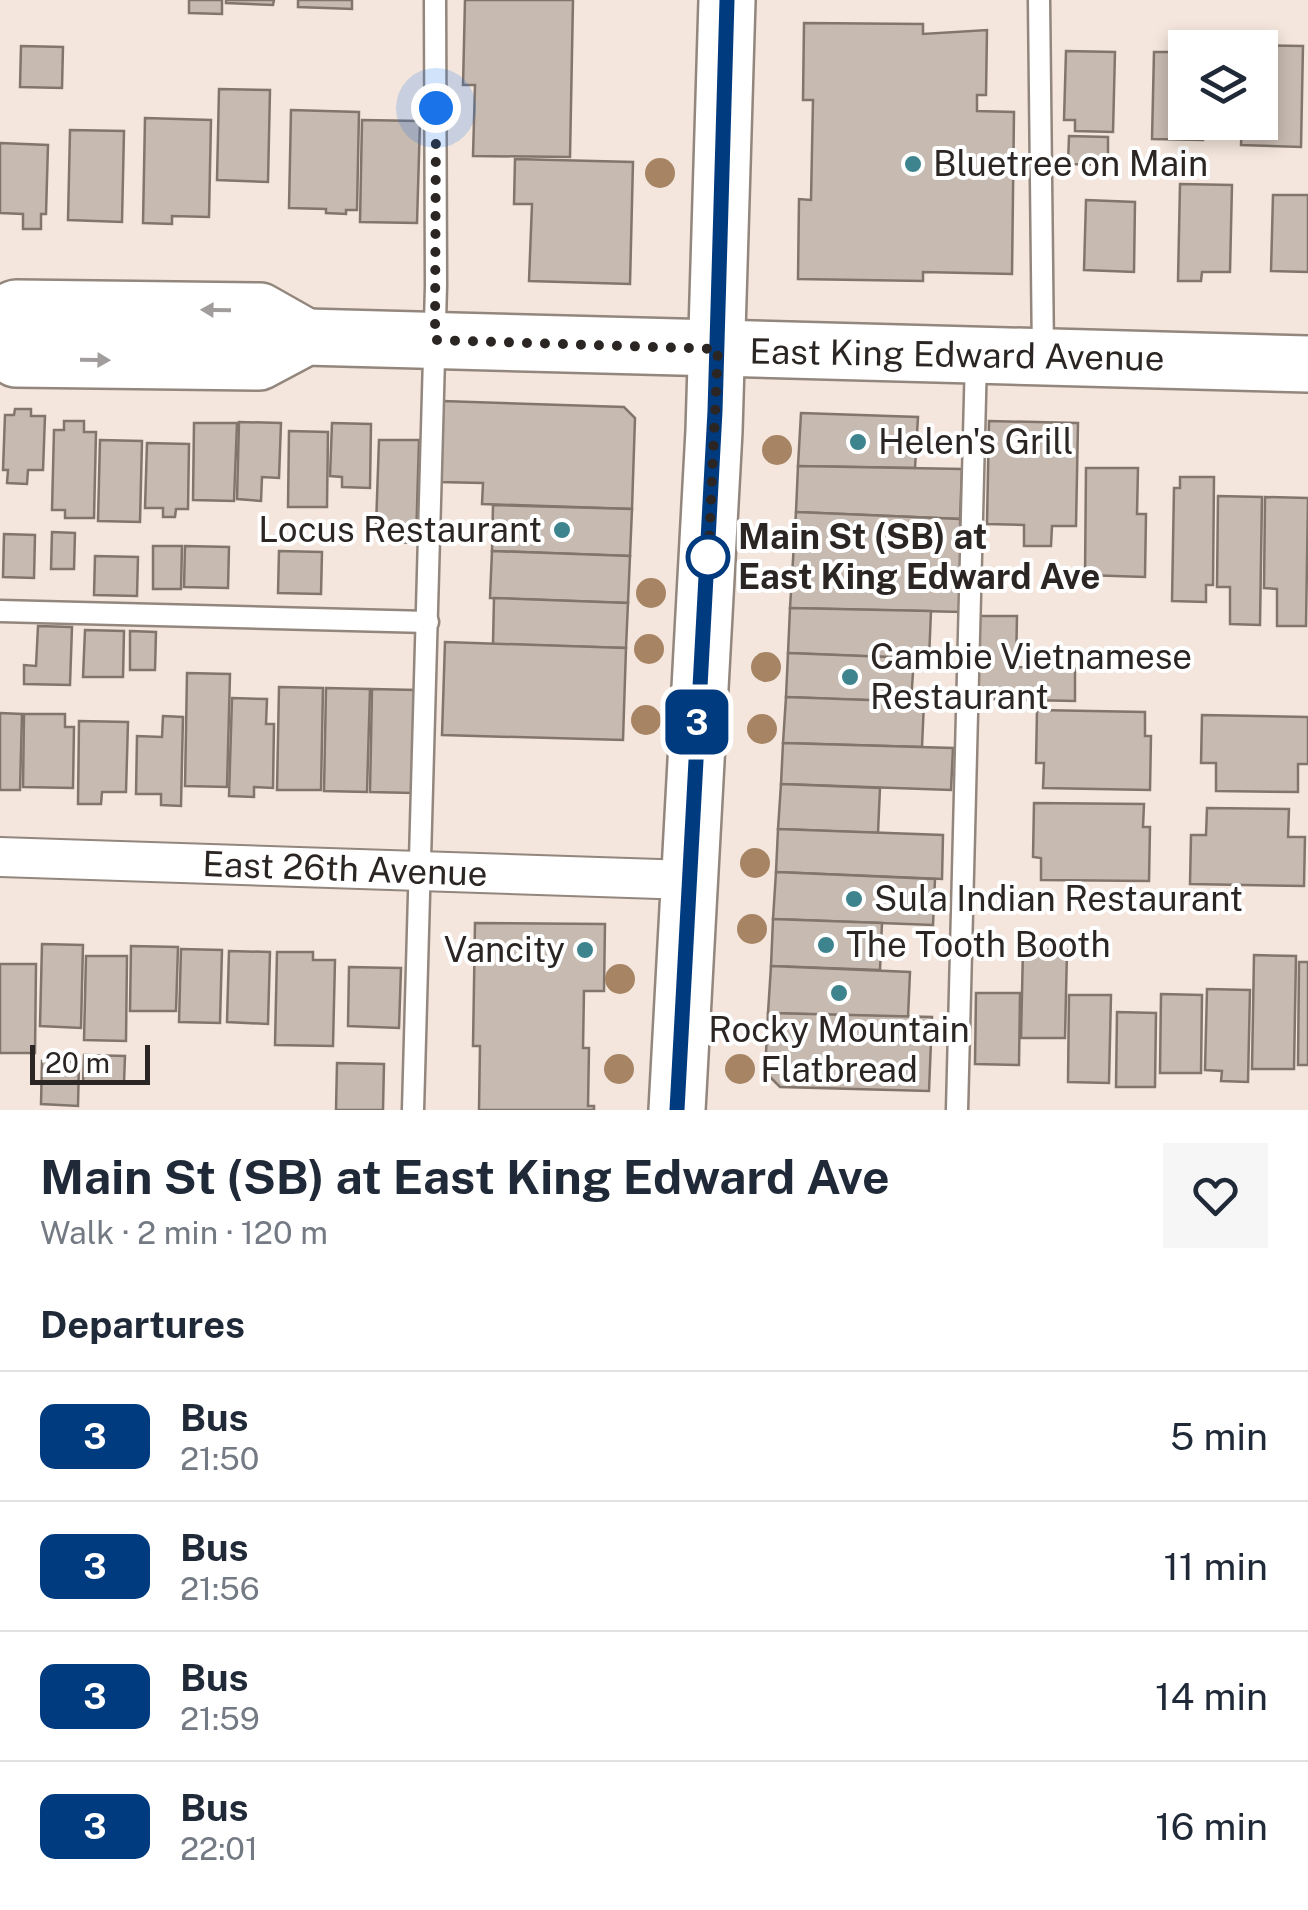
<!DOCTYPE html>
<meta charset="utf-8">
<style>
:root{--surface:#fff;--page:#f6f6f7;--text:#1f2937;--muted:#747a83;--line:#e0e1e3}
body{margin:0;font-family:"Public Sans",sans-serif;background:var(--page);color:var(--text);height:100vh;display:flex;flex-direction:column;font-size:38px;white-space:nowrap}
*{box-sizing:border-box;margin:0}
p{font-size:32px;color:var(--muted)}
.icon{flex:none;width:55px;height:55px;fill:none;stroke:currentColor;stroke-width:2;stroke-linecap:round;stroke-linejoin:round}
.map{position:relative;height:1110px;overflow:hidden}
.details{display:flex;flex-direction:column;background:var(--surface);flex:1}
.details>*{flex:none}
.badge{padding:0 20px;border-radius:15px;font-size:35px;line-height:65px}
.tools{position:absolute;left:1168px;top:30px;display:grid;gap:20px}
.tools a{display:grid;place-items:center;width:110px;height:110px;border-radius:0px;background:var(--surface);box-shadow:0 5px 15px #0003;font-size:50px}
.scale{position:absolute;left:30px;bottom:25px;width:120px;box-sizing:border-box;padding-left:10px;border:5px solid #2b2623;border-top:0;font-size:28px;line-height:35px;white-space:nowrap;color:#2b2623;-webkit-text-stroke:8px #fff;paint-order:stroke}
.you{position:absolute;width:50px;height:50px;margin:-25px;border:8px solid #fff;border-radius:50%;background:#1a73e8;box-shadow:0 0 0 15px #1a73e833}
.map>.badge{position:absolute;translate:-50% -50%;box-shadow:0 0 0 5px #fff}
h2{padding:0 40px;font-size:38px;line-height:90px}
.round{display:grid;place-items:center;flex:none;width:105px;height:105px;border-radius:0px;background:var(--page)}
.head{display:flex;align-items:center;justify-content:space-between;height:170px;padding:0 40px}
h1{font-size:48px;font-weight:700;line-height:75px}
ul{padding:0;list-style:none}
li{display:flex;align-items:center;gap:30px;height:130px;padding:0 40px;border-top:2px solid var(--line)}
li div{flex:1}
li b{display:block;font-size:38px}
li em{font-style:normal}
li .badge{min-width:110px;font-weight:700;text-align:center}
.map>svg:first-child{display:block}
.building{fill:#c7bab1;stroke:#81756c;stroke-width:2.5}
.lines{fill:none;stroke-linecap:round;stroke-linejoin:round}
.service-casing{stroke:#93867d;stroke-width:25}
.minor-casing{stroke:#93867d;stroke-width:42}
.secondary-casing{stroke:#93867d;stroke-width:60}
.service{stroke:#fff;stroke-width:20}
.minor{stroke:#fff;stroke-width:38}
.secondary{stroke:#fff;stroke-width:55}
.tree{fill:#a68464}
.oneway{fill:#a09d9c}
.line-casing{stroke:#fff;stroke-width:22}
.line{stroke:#003b80;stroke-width:15}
.walk{stroke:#2b2623;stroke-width:10;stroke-dasharray:0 18}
.poi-dot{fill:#3e848f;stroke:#fff;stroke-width:4}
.stop-dot{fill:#fff;stroke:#003b80;stroke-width:5}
.labels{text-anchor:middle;stroke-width:8;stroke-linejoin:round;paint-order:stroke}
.poi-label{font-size:35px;fill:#2b2623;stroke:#fff;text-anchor:start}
.street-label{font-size:35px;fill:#2b2623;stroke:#fff}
.stop-label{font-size:35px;font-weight:bold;fill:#2b2623;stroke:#fff;text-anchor:start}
</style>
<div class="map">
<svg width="1308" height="1110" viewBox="0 0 1308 1110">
<rect width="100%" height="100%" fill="#f4e6dc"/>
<!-- building -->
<g class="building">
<path d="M 189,0 L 222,0 L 222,14 L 189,13 Z"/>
<path d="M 226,0 L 274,0 L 273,5 L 226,3 Z"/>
<path d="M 298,0 L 352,0 L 352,9 L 298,7 Z"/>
<path d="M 465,0 L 573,0 L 570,157 L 473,156 L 475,85 L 463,85 Z"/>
<path d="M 804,23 L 923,24 L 923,34 L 987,30 L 986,95 L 977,95 L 977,111 L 1014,112 L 1012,274 L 923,272 L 923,281 L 798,279 L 799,199 L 811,200 L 813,100 L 803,100 Z"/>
<path d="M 1182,45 L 1206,46 L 1185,48 L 1185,122 L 1204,122 L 1203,140 L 1152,139 L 1154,52 L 1182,52 Z"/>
<path d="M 1244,45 L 1303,46 L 1301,147 L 1241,145 L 1242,122 L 1260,122 L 1260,48 Z"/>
<path d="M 21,46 L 63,47 L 62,88 L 20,87 Z"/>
<path d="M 1066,51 L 1115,52 L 1113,132 L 1075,131 L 1075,120 L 1064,120 Z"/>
<path d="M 219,89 L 270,90 L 268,182 L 217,180 Z"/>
<path d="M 291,110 L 359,112 L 357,210 L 346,210 L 346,214 L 326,213 L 326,209 L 289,208 Z"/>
<path d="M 145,118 L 211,120 L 209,217 L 172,216 L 172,224 L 143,223 Z"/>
<path d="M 362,120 L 420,121 L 417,223 L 360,222 Z"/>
<path d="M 70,130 L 124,131 L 122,222 L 68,220 Z"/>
<path d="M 1069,136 L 1108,137 L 1108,165 L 1068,164 Z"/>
<path d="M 0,143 L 48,145 L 46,214 L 41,214 L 41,229 L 23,229 L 23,214 L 0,213 Z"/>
<path d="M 515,159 L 633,162 L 630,284 L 529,281 L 532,204 L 514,204 Z"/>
<path d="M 1180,184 L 1232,185 L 1230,272 L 1202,272 L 1201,281 L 1178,281 Z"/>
<path d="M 1273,195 L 1308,195 L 1308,272 L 1271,271 Z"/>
<path d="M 1086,200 L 1135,202 L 1134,272 L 1084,270 Z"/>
<path d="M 442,401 L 624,407 L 635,418 L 632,509 L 482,504 L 483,483 L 439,482 Z"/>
<path d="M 15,409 L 31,409 L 31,416 L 45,416 L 43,470 L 28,470 L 27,484 L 7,483 L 8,470 L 3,470 L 5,415 L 14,415 Z"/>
<path d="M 801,413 L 918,417 L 915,468 L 798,466 Z"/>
<path d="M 64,421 L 84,421 L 84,432 L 96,432 L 94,518 L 65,518 L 65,510 L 52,510 L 54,430 L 64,430 Z"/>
<path d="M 989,421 L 1078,423 L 1076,526 L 1052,526 L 1051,546 L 1024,546 L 1024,525 L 987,524 Z"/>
<path d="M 239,422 L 281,423 L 279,478 L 262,477 L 261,501 L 237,499 Z"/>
<path d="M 194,423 L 237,423 L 234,501 L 193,500 Z"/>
<path d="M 332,423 L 371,424 L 370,488 L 342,487 L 342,477 L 330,476 Z"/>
<path d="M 289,431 L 328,432 L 327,507 L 288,507 Z"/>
<path d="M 100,440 L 142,441 L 140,522 L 98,521 Z"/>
<path d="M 379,440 L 419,440 L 416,543 L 392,542 L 393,527 L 376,527 Z"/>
<path d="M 147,443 L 189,444 L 188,509 L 176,509 L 175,517 L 163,517 L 163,508 L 145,508 Z"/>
<path d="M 798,466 L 962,469 L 960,519 L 796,512 Z"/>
<path d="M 1086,468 L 1138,468 L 1137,514 L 1146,514 L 1145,577 L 1085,575 Z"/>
<path d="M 1180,477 L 1214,477 L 1213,585 L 1206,585 L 1206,602 L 1172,601 L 1174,488 L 1180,488 Z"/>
<path d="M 1218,496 L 1262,497 L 1260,625 L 1230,624 L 1230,587 L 1217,587 Z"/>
<path d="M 1265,497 L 1308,498 L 1306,626 L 1277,626 L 1277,589 L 1264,588 Z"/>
<path d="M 493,505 L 632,509 L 630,556 L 492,551 Z"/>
<path d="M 796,512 L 960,519 L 962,612 L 790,608 Z"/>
<path d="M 52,532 L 75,533 L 74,569 L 51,569 Z"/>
<path d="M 4,534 L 35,535 L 34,578 L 3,577 Z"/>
<path d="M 153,546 L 182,546 L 181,589 L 153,589 Z"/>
<path d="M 185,546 L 229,547 L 228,588 L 184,587 Z"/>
<path d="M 279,551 L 322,552 L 321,594 L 278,593 Z"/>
<path d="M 492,551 L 630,556 L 628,603 L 490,598 Z"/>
<path d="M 95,556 L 138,557 L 137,596 L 94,595 Z"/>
<path d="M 494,598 L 628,603 L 626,648 L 493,644 Z"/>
<path d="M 790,608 L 931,611 L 929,659 L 788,653 Z"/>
<path d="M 980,616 L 1017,616 L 1016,667 L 1075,669 L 1075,701 L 978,699 Z"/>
<path d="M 38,626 L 72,627 L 70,685 L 24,684 L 24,665 L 36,666 Z"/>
<path d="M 85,630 L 124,631 L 123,677 L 83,677 Z"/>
<path d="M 130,631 L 156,632 L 155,670 L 130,670 Z"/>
<path d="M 445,642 L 626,648 L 623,740 L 442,735 Z"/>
<path d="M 788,653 L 914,658 L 911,702 L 786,697 Z"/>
<path d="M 187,673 L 230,674 L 227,787 L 185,786 Z"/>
<path d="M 279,687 L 323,688 L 321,790 L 277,790 Z"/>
<path d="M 326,688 L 370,689 L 367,792 L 324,791 Z"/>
<path d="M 372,689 L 416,690 L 413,793 L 370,792 Z"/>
<path d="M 786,697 L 924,702 L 922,747 L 783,743 Z"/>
<path d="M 232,698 L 267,699 L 266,724 L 274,724 L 273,788 L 254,787 L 254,797 L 229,796 Z"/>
<path d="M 1037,710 L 1145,712 L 1145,736 L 1151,736 L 1150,790 L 1043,788 L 1044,763 L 1036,763 Z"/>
<path d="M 0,713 L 22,714 L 20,790 L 0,790 Z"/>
<path d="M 24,714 L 65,714 L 65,727 L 74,727 L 73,788 L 23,787 Z"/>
<path d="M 1202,715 L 1308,717 L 1308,764 L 1298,764 L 1298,792 L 1216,791 L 1216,763 L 1201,763 Z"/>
<path d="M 163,716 L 183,717 L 181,806 L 161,805 L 161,794 L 136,794 L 137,736 L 162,737 Z"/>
<path d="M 79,721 L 128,722 L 126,792 L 102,792 L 101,804 L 78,804 Z"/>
<path d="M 783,743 L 953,748 L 951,790 L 781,784 Z"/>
<path d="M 781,784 L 880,788 L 878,833 L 778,829 Z"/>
<path d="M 1034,803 L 1144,804 L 1143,827 L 1150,827 L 1149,881 L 1041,880 L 1041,858 L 1033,857 Z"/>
<path d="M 1207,808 L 1289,809 L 1288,837 L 1305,837 L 1304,886 L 1190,884 L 1191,835 L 1206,835 Z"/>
<path d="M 778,829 L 943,835 L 942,879 L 776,872 Z"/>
<path d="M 776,872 L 935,879 L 933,925 L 773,919 Z"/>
<path d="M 773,919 L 882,923 L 880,970 L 771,966 Z"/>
<path d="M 475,923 L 605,924 L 604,991 L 584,991 L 583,1048 L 589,1048 L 588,1106 L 594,1106 L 594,1110 L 479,1110 L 480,1046 L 473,1046 Z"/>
<path d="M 42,944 L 83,945 L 81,1028 L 40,1026 Z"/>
<path d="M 131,946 L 178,947 L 176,1011 L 130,1011 Z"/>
<path d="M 181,949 L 222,950 L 220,1023 L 179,1022 Z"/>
<path d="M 1023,949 L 1067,950 L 1065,1038 L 1021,1038 Z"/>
<path d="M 229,951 L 270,952 L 268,1024 L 227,1022 Z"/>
<path d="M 277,952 L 313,952 L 313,960 L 335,960 L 333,1046 L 275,1045 Z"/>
<path d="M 1254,955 L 1296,956 L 1294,1069 L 1252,1069 Z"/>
<path d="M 86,956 L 127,956 L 126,1041 L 84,1040 Z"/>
<path d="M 1299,962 L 1308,962 L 1308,1065 L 1298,1065 Z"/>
<path d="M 0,964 L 36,964 L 35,1053 L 0,1053 Z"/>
<path d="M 771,966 L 910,972 L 908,1017 L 768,1013 Z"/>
<path d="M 349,967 L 401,968 L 399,1028 L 348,1026 Z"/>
<path d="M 1207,989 L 1250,990 L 1248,1082 L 1221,1081 L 1222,1071 L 1205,1070 Z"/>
<path d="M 976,993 L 1020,993 L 1019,1065 L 975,1064 Z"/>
<path d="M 1161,994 L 1202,995 L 1201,1073 L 1160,1073 Z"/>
<path d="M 1069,995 L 1111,995 L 1109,1083 L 1068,1082 Z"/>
<path d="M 1117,1012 L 1156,1013 L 1155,1087 L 1116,1087 Z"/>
<path d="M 768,1013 L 932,1017 L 929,1091 L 780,1087 L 765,1072 Z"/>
<path d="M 84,1055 L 125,1056 L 124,1083 L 83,1083 Z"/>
<path d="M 42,1061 L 79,1062 L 78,1106 L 41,1104 Z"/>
<path d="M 337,1063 L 384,1064 L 383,1110 L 336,1110 Z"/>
</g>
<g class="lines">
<defs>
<g id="service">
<path d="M 1039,0 L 1043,356"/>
<path d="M 0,611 L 428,622"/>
<path d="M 413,1110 L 436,286 L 435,0"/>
<path d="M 957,1110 L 976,357"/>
</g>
<path id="minor" d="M 0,857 L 689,880"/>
<g id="secondary">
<path d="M 0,315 L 16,308 L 260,311 L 306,337"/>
<path d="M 0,350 L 16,359 L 259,362 L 306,337 L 1308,364"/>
<path d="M 677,1110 L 714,431 L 727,0"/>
</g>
</defs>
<!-- service casing -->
<use href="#service" class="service-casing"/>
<!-- minor casing -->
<use href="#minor" class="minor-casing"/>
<!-- secondary casing -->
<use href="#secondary" class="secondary-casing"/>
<!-- service -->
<use href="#service" class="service"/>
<!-- minor -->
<use href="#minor" class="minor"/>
<!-- secondary -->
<use href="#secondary" class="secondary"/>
</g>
<!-- trees -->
<g class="tree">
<circle cx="660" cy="173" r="15"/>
<circle cx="777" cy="450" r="15"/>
<circle cx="651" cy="593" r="15"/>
<circle cx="649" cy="649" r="15"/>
<circle cx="766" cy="667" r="15"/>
<circle cx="646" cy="720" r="15"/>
<circle cx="762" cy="729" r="15"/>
<circle cx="755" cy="863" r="15"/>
<circle cx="752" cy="929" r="15"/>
<circle cx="620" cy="979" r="15"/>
<circle cx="619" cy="1069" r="15"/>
<circle cx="740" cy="1069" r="15"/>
</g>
<!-- one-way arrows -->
<defs><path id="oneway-solid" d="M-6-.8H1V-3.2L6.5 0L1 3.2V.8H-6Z" transform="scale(2.5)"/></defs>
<g class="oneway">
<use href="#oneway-solid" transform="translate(216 310) rotate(-179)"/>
<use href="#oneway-solid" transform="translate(95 360) rotate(1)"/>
</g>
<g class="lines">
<defs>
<path id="line" d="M 677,1110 L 715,411 L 727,0"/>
</defs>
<!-- line casing -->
<use href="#line" class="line-casing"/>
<!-- line -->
<use href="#line" class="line"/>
<!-- walk -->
<path class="walk" d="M 436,108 L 435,340 L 718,349 L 708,565 L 708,557"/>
</g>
<!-- markers -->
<g class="poi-dot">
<circle cx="913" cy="164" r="10"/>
<circle cx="858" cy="442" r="10"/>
<circle cx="562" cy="530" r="10"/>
<circle cx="850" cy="677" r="10"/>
<circle cx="854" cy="899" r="10"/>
<circle cx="826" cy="945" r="10"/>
<circle cx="585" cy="950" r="10"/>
<circle cx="839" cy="993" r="10"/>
</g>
<circle class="stop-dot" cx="708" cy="557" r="20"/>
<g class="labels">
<!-- poi labels -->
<g class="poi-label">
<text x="933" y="176">Bluetree on Main</text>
<text x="878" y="454">Helen's Grill</text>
<text x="542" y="542" text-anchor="end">Locus Restaurant</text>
<text x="870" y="669">Cambie Vietnamese<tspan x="870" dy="40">Restaurant</tspan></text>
<text x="874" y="911">Sula Indian Restaurant</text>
<text x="846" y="957">The Tooth Booth</text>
<text x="565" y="962" text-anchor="end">Vancity</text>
<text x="839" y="1042" text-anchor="middle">Rocky Mountain<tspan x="839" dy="40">Flatbread</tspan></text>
</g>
<!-- street labels -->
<g class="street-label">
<text transform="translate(957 355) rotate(1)" y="12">East King Edward Avenue</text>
<text transform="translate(345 869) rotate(2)" y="12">East 26th Avenue</text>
</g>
<!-- stop labels -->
<g class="stop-label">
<text x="738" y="549">Main St (SB) at<tspan x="738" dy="40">East King Edward Ave</tspan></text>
</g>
</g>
</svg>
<div class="tools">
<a><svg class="icon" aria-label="layers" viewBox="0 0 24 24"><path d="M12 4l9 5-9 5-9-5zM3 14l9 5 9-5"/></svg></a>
</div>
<div class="scale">20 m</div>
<div class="you" style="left:436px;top:108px"></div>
<b class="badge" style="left:697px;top:722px;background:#003b80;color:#fff">3</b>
</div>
<section class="details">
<div class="head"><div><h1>Main St (SB) at East King Edward Ave</h1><p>Walk · 2 min · 120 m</p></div><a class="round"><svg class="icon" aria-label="heart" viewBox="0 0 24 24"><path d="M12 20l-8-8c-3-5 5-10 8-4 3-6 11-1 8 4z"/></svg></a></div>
<h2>Departures</h2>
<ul>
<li><span class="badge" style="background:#003b80;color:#fff">3</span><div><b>Bus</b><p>21:50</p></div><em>5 min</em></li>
<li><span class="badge" style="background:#003b80;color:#fff">3</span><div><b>Bus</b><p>21:56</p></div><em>11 min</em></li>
<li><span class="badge" style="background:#003b80;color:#fff">3</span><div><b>Bus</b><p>21:59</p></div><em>14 min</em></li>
<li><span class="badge" style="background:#003b80;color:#fff">3</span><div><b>Bus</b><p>22:01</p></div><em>16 min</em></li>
</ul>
</section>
